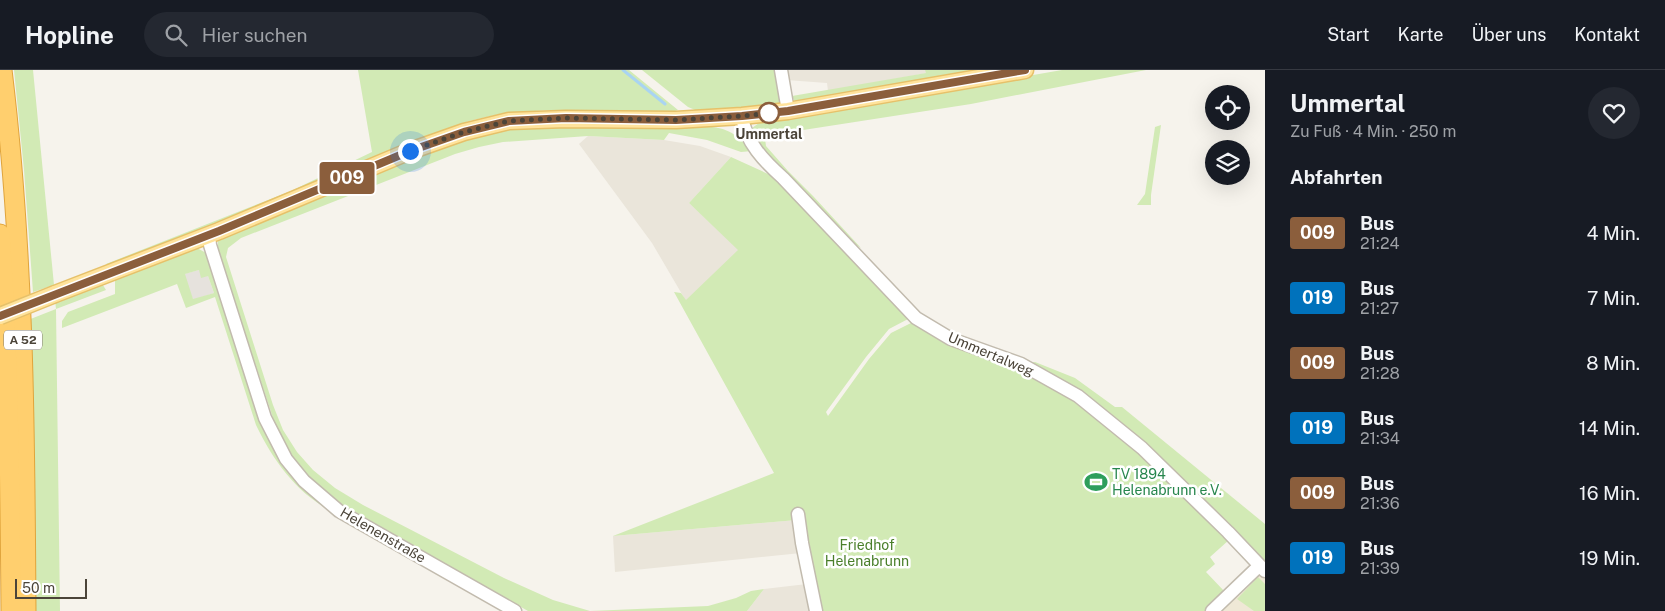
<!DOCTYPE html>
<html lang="de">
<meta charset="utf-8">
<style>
:root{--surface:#171b24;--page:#242831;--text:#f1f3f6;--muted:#9ea1a6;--line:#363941}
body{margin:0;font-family:"Public Sans",sans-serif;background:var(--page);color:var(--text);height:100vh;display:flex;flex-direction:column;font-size:19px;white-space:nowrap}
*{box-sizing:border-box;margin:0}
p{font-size:16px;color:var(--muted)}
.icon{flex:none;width:28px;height:28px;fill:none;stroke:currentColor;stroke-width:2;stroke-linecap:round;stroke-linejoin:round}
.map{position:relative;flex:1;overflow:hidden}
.details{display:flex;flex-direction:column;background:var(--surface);width:400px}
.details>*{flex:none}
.badge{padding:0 10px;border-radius:4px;font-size:18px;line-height:32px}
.tools{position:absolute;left:1205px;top:15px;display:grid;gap:10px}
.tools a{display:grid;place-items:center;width:45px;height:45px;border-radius:50%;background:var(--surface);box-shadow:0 5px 20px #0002;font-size:25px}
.scale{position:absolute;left:15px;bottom:12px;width:72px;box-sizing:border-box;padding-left:5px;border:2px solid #4b4439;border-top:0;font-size:14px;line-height:18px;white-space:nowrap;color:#4b4439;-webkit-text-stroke:4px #fff;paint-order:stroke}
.you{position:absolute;width:25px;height:25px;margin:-12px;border:4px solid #fff;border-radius:50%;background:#1a73e8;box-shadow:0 0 0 8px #1a73e833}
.map>.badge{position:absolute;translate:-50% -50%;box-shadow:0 0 0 2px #fff}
h2{padding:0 25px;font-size:19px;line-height:45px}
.round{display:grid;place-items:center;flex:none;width:52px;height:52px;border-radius:26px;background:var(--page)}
.summary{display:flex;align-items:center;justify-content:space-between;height:85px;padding:0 25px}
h1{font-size:24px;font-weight:700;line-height:38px}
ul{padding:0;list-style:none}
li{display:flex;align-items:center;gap:15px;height:65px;padding:0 25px}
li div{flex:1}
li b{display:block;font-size:19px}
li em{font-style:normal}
li .badge{min-width:55px;font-weight:700;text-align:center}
header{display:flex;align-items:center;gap:30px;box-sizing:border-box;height:70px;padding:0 25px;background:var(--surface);border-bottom:1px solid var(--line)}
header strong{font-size:24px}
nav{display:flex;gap:28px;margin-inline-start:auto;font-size:18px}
.search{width:350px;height:45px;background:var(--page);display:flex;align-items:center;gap:12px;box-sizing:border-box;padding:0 18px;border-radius:28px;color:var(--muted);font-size:19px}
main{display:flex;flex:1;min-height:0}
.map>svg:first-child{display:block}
.residential{fill:#eae5da}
.industrial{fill:#e6e2dd}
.education{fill:#efe8d6}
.green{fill:#d2eab5;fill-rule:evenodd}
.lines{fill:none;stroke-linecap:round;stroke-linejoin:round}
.stream{stroke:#a9d4f2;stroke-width:3}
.minor-casing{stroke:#c2bbae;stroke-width:15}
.major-casing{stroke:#e6c16a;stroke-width:19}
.highway-casing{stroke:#e0a43c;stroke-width:21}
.minor{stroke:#fff;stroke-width:12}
.major{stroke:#ffe39c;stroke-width:16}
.highway{stroke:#ffcf6e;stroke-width:19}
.major-bridge-casing{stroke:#e6c16a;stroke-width:19;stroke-linecap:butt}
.major-bridge{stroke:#ffe39c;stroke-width:16}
.line-casing{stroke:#fff;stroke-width:11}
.line{stroke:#8b5e3c;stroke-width:8}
.walk{stroke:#4b4439;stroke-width:5;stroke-dasharray:0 9}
.stop-dot{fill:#fff;stroke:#8b5e3c;stroke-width:2.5}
.labels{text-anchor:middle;stroke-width:5;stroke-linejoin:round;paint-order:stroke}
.shield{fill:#fff;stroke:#817c74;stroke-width:1}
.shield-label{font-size:12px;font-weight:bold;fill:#4b4439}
.stop-label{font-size:14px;font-weight:bold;fill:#4b4439;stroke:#fff}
.street-label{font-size:14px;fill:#4b4439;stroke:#fff}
.leisure-label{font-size:14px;fill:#27864d;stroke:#fff;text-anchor:start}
.park-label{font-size:14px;fill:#4a7f2a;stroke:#fff}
</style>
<header>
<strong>Hopline</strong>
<div class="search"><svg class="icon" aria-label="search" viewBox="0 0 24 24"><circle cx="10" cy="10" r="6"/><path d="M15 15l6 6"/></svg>Hier suchen</div>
<nav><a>Start</a><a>Karte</a><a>Über uns</a><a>Kontakt</a></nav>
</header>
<main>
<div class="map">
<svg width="1265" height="541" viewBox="0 0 1265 541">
<rect width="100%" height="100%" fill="#f6f3ec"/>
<!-- residential -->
<g class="residential">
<path d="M 784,0 L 925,0 L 927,3 L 828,21 L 827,13 L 786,10 Z"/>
<path d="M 588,66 L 664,70 L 700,76 L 731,87 L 689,133 L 739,180 L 686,231 L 652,173 L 579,74 Z"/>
<path d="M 797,450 L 801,483 L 615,502 L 613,466 Z"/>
<path d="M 807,514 L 813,541 L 747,541 L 764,519 Z"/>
</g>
<!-- industrial -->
<path class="industrial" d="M 199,200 L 208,206 L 214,223 L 193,230 L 184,204 Z"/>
<!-- education -->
<path class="education" d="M 1258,502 L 1265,509 L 1265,541 L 1218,541 Z"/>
<!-- green -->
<g class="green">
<path d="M 14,0 L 33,0 L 54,215 L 33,222 L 24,100 Z"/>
<path d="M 358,0 L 629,0 L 678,40 L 666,44 L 582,43 L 551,40 L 504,43 L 469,51 L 431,65 L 238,148 L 113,195 L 106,194 L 291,121 L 372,82 Z"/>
<path d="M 642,0 L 777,0 L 782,29 L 778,36 L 700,42 L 688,37 Z"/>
<path d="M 925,0 L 1000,0 L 795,32 L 792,26 L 926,3 Z"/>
<path d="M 1062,0 L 1146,0 L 971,34 L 771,65 L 765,69 L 766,76 L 788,101 L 813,126 L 861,178 L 853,173 L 758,75 L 754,67 L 752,58 L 759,53 Z"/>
<path d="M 693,55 C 724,58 730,57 752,81 L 741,82 L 707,70 L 669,63 L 664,70 L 588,66 L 503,72 L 479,77 L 455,84 L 241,168 L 228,178 L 226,187 L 273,335 L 283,360 L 297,382 L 313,400 L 335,418 L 363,435 L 504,508 L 553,530 L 590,541 L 528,541 L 343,435 L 315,416 L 291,386 L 277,360 L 218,182 L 218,169 L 375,101 L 477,64 L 520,57 Z"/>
<path d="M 1161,55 L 1151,125 L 1151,135 L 1137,135 L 1145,124 L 1155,57 Z"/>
<path d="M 731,87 L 777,108 L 910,248 L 889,259 L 866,287 L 826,342 L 828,346 L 869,289 L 891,263 L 911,253 L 956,274 L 1000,290 L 1039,309 L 1075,330 L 1172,410 L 1229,470 L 1210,487 L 1215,494 L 1206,502 L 1225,522 L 1206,541 L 813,541 L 797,450 L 613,466 L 774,403 L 674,222 L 681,223 L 686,230 L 738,180 L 689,133 Z"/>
<path d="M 197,178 L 208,184 L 268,366 L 329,440 C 295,421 273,390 256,355 L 215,227 L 186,238 L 177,214 L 62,258 L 62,251 L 68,242 L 115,224 L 115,208 ZM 199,200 L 201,208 L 208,206 L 214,223 L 193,229 L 185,204 Z"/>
<path d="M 101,212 L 106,220 L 56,239 L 60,541 L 32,541 L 28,250 L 56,239 L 55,230 Z"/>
<path d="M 1035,292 L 1075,308 L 1115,337 L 1122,337 L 1265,454 L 1265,495 L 1236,463 L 1030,293 Z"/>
<path d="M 1258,507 L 1265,514 L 1265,541 L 1254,541 L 1237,529 Z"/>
<path d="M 764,519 L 747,541 L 590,541 L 708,536 L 736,528 L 751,521 Z"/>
</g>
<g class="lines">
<!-- stream -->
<path class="stream" d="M 623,0 L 665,34"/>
<defs>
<g id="minor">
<path d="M 781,0 L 788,41"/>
<path d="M 742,46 C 745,72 765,92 783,108 L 916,248 L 951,269 L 1021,294 L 1078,326 L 1142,378 L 1228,462 L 1265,501"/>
<path d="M 209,165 L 210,175 L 265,348 L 286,389 L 304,411 L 339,441 L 515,541"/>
<path d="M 798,444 L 802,473 L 816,541"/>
<path d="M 1212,541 L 1259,496"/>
</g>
<path id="major" d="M 55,224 L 219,161 L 410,81 L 464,62 L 509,51 L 566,49 L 676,50 L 742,46 L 788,41 L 1025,0"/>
<g id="highway">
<path d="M 2,0 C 24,180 25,360 26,541"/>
<path d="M 0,164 C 9,290 10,415 11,541"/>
</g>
</defs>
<!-- minor casing -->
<use href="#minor" class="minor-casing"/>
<!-- major casing -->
<use href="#major" class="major-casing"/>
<!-- highway casing -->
<use href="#highway" class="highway-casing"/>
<!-- minor -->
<use href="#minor" class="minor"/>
<!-- major -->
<use href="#major" class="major"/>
<!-- highway -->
<use href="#highway" class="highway"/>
<defs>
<path id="major-bridge" d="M 0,246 L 55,224"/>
</defs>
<!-- major-bridge casing -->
<use href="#major-bridge" class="major-bridge-casing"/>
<!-- major-bridge -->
<use href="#major-bridge" class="major-bridge"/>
</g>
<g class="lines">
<defs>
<path id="line" d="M 0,246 L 219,161 L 410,81 L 464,62 L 509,51 L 566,48 L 676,50 L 742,46 L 788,41 L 1025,0"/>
</defs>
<!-- line casing -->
<use href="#line" class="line-casing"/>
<!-- line -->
<use href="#line" class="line"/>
<!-- walk -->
<path class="walk" d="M 410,81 L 464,62 L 509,51 L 566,48 L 676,50 L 742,46 L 769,43"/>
</g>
<!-- icons -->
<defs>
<symbol id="stadium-bare" viewBox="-9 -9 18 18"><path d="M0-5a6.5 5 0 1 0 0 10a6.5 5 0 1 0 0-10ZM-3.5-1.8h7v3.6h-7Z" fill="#2e9e5b" stroke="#fff" stroke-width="2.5" paint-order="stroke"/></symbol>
</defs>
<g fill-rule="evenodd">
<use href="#stadium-bare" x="1080" y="396" width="32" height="32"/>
</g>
<!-- markers -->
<circle class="stop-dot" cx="769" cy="43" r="10"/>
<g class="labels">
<!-- shield labels -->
<rect class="shield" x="4" y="260.5" width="38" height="19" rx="4"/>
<g class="shield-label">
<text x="23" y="274">A 52</text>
</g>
<!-- stop labels -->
<g class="stop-label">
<text x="769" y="69">Ummertal</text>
</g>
<!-- street labels -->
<g class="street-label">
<text transform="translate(991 284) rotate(23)" y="5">Ummertalweg</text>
<text transform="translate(383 465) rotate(30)" y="5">Helenenstraße</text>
</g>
<!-- leisure labels -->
<g class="leisure-label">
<text x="1112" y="409">TV 1894<tspan x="1112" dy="16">Helenabrunn e.V.</tspan></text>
</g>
<!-- park labels -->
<g class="park-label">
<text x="867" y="480">Friedhof<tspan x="867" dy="16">Helenabrunn</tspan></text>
</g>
</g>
</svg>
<div class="tools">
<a><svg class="icon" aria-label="locate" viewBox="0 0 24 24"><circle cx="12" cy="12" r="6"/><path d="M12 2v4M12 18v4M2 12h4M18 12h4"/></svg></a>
<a><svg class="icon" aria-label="layers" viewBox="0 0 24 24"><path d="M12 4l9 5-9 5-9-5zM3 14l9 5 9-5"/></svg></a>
</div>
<div class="scale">50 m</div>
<div class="you" style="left:410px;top:81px"></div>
<b class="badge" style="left:347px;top:108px;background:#8b5e3c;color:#fff">009</b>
</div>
<section class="details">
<div class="summary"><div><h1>Ummertal</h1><p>Zu Fuß · 4 Min. · 250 m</p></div><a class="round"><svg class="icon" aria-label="heart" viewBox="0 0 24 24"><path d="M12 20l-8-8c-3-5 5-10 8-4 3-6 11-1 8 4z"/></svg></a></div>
<h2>Abfahrten</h2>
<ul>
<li><span class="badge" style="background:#8b5e3c;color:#fff">009</span><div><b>Bus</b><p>21:24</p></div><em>4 Min.</em></li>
<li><span class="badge" style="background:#0072bc;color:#fff">019</span><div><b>Bus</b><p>21:27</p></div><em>7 Min.</em></li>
<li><span class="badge" style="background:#8b5e3c;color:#fff">009</span><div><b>Bus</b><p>21:28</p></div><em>8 Min.</em></li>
<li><span class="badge" style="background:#0072bc;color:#fff">019</span><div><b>Bus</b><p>21:34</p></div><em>14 Min.</em></li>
<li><span class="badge" style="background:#8b5e3c;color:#fff">009</span><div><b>Bus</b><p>21:36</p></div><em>16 Min.</em></li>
<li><span class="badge" style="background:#0072bc;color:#fff">019</span><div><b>Bus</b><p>21:39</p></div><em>19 Min.</em></li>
</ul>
</section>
</main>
